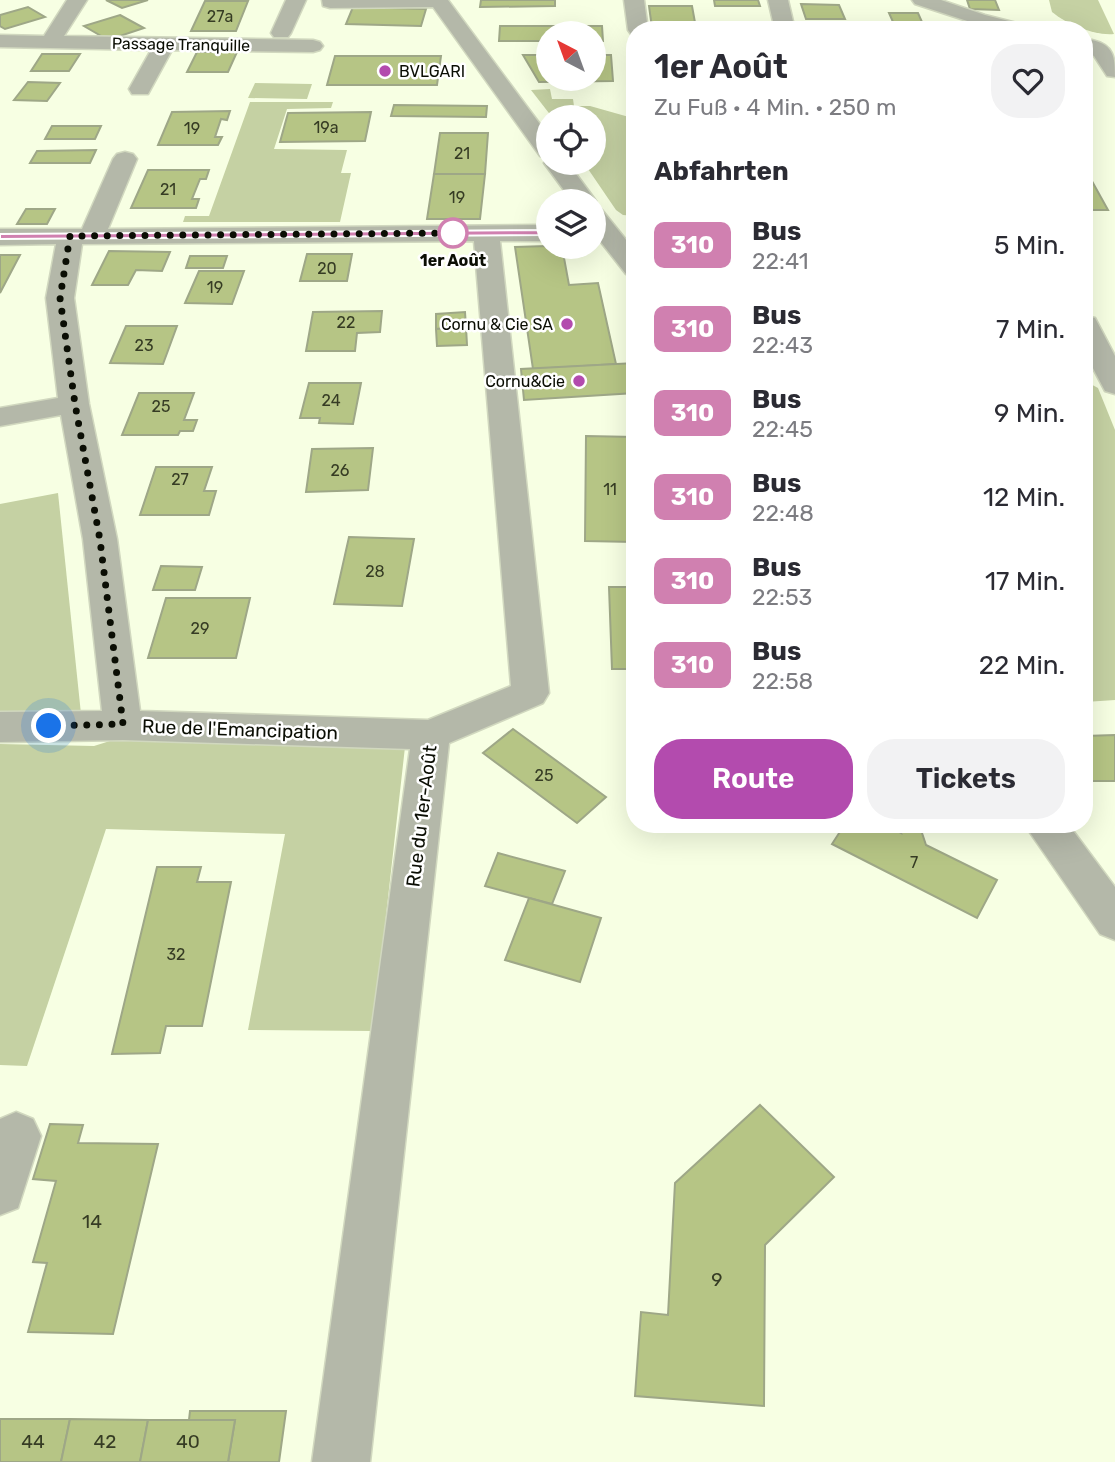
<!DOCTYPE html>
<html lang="de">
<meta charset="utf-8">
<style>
:root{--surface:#fff;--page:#f2f2f3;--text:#2b2b33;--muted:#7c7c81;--accent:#b34bae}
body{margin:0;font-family:Rubik,sans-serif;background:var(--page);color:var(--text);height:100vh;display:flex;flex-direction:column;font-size:26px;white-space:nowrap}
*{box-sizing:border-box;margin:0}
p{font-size:23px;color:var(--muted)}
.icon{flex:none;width:38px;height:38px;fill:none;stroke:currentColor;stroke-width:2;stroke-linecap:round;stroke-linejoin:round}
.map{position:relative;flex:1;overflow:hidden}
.details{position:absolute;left:626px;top:21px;width:467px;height:812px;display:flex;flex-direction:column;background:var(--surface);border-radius:28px;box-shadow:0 7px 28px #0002}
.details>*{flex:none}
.badge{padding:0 14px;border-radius:10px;font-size:24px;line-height:46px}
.needle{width:46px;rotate:319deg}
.tools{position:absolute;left:536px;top:21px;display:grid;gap:14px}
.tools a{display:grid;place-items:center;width:70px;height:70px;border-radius:50%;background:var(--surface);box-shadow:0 7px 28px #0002;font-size:35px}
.you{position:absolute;width:35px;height:35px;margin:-18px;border:5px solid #fff;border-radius:50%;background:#1a73e8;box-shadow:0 0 0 10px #1a73e833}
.map>.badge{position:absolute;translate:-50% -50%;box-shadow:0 0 0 4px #fff}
h2{padding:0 28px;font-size:26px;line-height:63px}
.round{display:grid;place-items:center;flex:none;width:74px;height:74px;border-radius:28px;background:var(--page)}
.head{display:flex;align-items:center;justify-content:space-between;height:119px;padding:0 28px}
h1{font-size:33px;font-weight:600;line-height:52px}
.primary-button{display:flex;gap:14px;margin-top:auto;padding:14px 28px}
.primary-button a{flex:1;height:80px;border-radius:28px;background:var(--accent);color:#fff;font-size:28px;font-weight:600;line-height:80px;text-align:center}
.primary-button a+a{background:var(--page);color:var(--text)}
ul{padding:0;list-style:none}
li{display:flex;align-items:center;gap:21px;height:84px;padding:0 28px}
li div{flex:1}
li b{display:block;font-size:26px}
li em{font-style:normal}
li .badge{min-width:77px;font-weight:700;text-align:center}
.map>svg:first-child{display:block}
.green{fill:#c5d1a3}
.building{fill:#b6c585;stroke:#9ea787;stroke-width:2}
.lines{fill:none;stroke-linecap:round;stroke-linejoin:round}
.minor-casing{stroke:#d1d8bf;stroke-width:3}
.minor{fill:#b4b8a9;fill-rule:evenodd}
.line{fill:#d080b0;stroke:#fff;stroke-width:2}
.walk{stroke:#0b0e04;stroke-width:7;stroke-dasharray:0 12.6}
.poi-dot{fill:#b34bae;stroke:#fff;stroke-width:2.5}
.stop-dot{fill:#fff;stroke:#d080b0;stroke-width:3.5}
.labels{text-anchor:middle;stroke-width:5;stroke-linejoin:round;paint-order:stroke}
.number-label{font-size:16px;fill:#363c24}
.far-street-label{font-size:16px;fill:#0b0e04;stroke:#fff}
.far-poi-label{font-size:16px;fill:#0b0e04;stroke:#fff;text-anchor:end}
.far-stop-label{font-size:16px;font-weight:bold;fill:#0b0e04;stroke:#fff}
.street-label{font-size:19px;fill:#0b0e04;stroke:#fff}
.near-number-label{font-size:19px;fill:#363c24}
</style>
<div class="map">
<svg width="1115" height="1462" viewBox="0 0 1115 1462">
<rect width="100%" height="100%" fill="#f7ffe3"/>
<!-- green -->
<g class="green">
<path d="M 1049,0 L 1098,0 L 1114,34 C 1094,36 1067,24 1052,12 Z"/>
<path d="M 255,83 L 312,84 L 307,99 L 248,98 Z"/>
<path d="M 550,89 L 552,99 L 573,99 L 574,106 L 590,106 L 629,117 L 635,160 L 635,216 L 623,215 L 616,210 L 584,163 L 593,163 L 593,117 L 552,117 L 531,90 Z"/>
<path d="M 250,102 L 333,102 L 331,108 L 287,109 L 274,149 L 347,150 L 341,173 L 351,173 L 340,222 L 183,222 L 185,216 L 209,216 Z"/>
<path d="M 1085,381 L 1098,388 L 1115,430 L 1115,700 L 1085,702 Z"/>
<path d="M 58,493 L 81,714 L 0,714 L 0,504 Z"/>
<path d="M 129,735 L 405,747 L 373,1031 L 248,1030 L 285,834 L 106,829 L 27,1066 L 0,1065 L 0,744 L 94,746 Z"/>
</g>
<!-- building -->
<g class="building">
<path d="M 106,0 L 148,0 L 122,8 Z"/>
<path d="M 481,0 L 555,0 L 555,6 L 480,7 Z"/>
<path d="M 714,0 L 758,0 L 760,6 L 715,6 Z"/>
<path d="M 967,0 L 995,0 L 999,10 L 970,9 Z"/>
<path d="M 205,1 L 248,1 L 236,31 L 191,31 Z"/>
<path d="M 801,4 L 839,5 L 845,19 L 806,19 Z"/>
<path d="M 649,6 L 692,6 L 696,28 L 652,28 Z"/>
<path d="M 28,7 L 45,17 L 5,29 L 0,26 L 0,15 Z"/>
<path d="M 353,7 L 426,9 L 421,26 L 346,24 Z"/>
<path d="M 889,13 L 918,13 L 922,22 L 893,22 Z"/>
<path d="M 120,15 L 144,28 L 108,40 L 84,26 Z"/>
<path d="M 500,26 L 602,26 L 603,41 L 593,41 L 593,33 L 548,33 L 548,41 L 499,41 Z"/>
<path d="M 197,52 L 237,52 L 228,72 L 187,72 Z"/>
<path d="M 42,54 L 80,54 L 69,71 L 31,71 Z"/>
<path d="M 523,55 L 548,55 L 548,79 L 593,79 L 593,55 L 611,55 L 613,81 L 539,82 Z"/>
<path d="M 335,56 L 441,56 L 437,85 L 327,85 Z"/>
<path d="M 28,82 L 60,83 L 47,101 L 14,100 Z"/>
<path d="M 394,105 L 487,106 L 486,117 L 391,116 Z"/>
<path d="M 230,111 L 227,120 L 221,119 L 215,137 L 222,137 L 218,145 L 158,145 L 172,112 Z"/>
<path d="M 371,112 L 365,141 L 280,142 L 288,113 Z"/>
<path d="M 52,126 L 101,126 L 95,139 L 45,139 Z"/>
<path d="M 440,133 L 488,133 L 485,174 L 434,174 Z"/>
<path d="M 96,150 L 90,163 L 30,163 L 37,151 Z"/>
<path d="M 148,170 L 209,170 L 206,179 L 200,179 L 192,199 L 199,199 L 196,208 L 131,208 Z"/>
<path d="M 434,174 L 485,174 L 480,219 L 427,219 Z"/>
<path d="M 1085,174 L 1088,174 L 1108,210 L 1085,210 Z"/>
<path d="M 26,209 L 55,209 L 47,224 L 17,224 Z"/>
<path d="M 548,246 L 562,247 L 569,285 L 598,283 L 616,364 L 533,369 L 515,247 Z"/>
<path d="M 109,251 L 170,252 L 162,271 L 136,270 L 128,285 L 92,285 Z"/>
<path d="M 307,254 L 352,254 L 347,281 L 300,281 Z"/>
<path d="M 0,255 L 20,255 L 0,293 Z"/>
<path d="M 190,256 L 227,256 L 223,268 L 186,268 Z"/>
<path d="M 199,271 L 244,271 L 232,304 L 185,303 Z"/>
<path d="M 382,311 L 380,332 L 357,333 L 355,351 L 306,351 L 313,312 Z"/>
<path d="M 465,312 L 466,327 L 436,329 L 436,314 Z"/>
<path d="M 126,326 L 177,326 L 163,364 L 110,363 Z"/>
<path d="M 466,327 L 467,345 L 437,346 L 436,329 Z"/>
<path d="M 635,363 L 635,393 L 524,400 L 521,369 Z"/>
<path d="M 309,383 L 361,383 L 353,424 L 319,423 L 320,418 L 300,418 Z"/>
<path d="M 139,393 L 194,393 L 184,420 L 197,420 L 193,431 L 180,431 L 178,435 L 122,435 Z"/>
<path d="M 586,436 L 635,437 L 635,542 L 585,541 Z"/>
<path d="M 373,448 L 368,490 L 306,492 L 312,449 Z"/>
<path d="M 156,467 L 212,467 L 204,491 L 216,491 L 209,515 L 140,515 Z"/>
<path d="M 349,537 L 414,539 L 402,606 L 334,604 Z"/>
<path d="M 161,566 L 202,567 L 195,590 L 153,590 Z"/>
<path d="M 609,587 L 635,587 L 635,669 L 612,669 Z"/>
<path d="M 166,598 L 250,598 L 236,658 L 148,658 Z"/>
<path d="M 513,729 L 606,797 L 577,823 L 483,753 Z"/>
<path d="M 1115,735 L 1115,781 L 1085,781 L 1085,736 Z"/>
<path d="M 845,824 L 884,824 L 901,833 L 898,824 L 919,824 L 926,845 L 997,880 L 977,918 L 832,844 Z"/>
<path d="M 498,853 L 565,871 L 552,904 L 485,886 Z"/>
<path d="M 157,867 L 201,867 L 197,882 L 231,882 L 202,1026 L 166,1026 L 160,1053 L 112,1054 Z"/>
<path d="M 529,898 L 601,918 L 580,982 L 505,960 Z"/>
<path d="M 760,1105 L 834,1177 L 765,1245 L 764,1406 L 635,1396 L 641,1312 L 668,1315 L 675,1183 Z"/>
<path d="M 50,1124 L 83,1125 L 78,1143 L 158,1144 L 113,1334 L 28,1332 L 47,1263 L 33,1262 L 56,1181 L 33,1179 Z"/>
<path d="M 190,1411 L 286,1411 L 279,1462 L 228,1462 L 235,1420 L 189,1420 Z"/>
<path d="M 0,1419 L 70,1419 L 61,1462 L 0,1462 Z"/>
<path d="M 70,1419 L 148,1420 L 140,1462 L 61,1462 Z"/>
<path d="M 148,1420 L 235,1420 L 228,1462 L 140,1462 Z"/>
</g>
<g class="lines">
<defs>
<g id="minor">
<path d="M 67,0 L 87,0 L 64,36 L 313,40 L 320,42 L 323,46 L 320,50 L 313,52 L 172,50 L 148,94 L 132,94 L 129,89 L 151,50 L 0,47 L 0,35 L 44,36 Z"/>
<path d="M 286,0 L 306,0 L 291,33 L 288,37 L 274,37 L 271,33 Z"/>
<path d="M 322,0 L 448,0 L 548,135 L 548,163 L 568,163 L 596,201 L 593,206 L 593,201 L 572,201 L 544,163 L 548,158 L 540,156 L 433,7 L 330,8 L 323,6 Z"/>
<path d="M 624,0 L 644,0 L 648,30 L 635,30 L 635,35 L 631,34 L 628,30 Z"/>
<path d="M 768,0 L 788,0 L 795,30 L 775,30 Z"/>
<path d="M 912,0 L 941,0 L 985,15 L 1029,26 L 1032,30 L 995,30 L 915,4 Z"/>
<path d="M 1092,40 C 1114,45 1115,57 1115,77 L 1107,76 L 1094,56 L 1085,51 L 1085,42 Z"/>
<path d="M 125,152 L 133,154 L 137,159 L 108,229 L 548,225 L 548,241 L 500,241 L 549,693 L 543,703 L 449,743 L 370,1462 L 312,1462 L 410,749 L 123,740 L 0,742 L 0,712 L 102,711 L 83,539 L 61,415 L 0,426 L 0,408 L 58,398 L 46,298 L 56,244 L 0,245 L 0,229 L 82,229 L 113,159 L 117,154 ZM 474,241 L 511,686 L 428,720 L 140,711 L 117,539 L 89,404 L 74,298 L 82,244 Z"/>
<path d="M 593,208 L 602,210 L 635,251 L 635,276 L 626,274 L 593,232 Z"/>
<path d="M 1085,316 L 1095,318 L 1115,356 L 1115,394 L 1105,391 L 1085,353 Z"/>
<path d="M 1024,824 L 1068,824 L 1115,887 L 1115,940 L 1100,934 Z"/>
<path d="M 16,1112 L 33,1119 L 41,1136 L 18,1208 L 0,1215 L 0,1119 Z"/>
</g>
</defs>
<!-- minor casing -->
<use href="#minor" class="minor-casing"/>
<!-- minor -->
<use href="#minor" class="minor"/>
</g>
<!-- line -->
<path class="line" d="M 548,230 L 552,233 L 551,235 L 0,239 L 0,234 Z"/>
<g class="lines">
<!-- walk -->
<path class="walk" d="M 49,726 L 123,724 L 100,540 L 75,404 L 60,298 L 70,236 L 453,233"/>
</g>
<!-- markers -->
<g class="poi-dot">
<circle cx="385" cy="71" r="7"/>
<circle cx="567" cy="324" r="7"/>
<circle cx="579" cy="381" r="7"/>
</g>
<circle class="stop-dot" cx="453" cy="233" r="14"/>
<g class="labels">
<!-- number labels -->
<g class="number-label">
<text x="220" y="22">27a</text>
<text x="326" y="133">19a</text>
<text x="192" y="134">19</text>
<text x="462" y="159">21</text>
<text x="168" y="195">21</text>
<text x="457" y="203">19</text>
<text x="327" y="274">20</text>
<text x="215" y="293">19</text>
<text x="346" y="328">22</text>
<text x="144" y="351">23</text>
<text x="331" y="406">24</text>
<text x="161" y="412">25</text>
<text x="340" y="476">26</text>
<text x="180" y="485">27</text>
<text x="610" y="495">11</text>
<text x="375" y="577">28</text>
<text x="200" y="634">29</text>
<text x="544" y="781">25</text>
<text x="914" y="868">7</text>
<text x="176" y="960">32</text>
</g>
<!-- far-street labels -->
<g class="far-street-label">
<text transform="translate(181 44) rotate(1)" y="6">Passage Tranquille</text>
</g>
<!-- far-poi labels -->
<g class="far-poi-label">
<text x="399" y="77" text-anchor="start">BVLGARI</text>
<text x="553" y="330">Cornu &amp; Cie SA</text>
<text x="565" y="387">Cornu&amp;Cie</text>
</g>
<!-- far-stop labels -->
<g class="far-stop-label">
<text x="453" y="266">1er Août</text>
</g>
<!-- street labels -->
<g class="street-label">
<text transform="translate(240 729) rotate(2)" y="7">Rue de l'Emancipation</text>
<text transform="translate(421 816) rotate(-83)" y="7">Rue du 1er-Août</text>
</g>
<!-- near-number labels -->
<g class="near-number-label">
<text x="92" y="1228">14</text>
<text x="717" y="1286">9</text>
<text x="33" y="1448">44</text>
<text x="105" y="1448">42</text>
<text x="188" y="1448">40</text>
</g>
</g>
</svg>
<div class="tools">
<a><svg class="needle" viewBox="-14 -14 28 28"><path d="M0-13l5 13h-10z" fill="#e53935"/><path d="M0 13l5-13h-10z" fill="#7c7c81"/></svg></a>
<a><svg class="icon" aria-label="locate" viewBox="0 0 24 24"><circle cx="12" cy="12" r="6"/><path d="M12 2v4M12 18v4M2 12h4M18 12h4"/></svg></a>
<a><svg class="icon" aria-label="layers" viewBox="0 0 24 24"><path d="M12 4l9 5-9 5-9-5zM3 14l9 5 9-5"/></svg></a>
</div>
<div class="you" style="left:49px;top:726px"></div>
<section class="details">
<div class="head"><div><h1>1er Août</h1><p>Zu Fuß · 4 Min. · 250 m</p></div><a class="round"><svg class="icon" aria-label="heart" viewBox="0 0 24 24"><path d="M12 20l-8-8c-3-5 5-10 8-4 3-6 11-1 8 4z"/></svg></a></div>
<h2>Abfahrten</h2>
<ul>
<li><span class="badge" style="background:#d080b0;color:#fff">310</span><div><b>Bus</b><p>22:41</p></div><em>5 Min.</em></li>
<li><span class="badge" style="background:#d080b0;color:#fff">310</span><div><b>Bus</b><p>22:43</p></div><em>7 Min.</em></li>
<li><span class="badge" style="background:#d080b0;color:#fff">310</span><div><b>Bus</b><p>22:45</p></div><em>9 Min.</em></li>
<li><span class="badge" style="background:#d080b0;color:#fff">310</span><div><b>Bus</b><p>22:48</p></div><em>12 Min.</em></li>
<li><span class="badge" style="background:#d080b0;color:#fff">310</span><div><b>Bus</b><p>22:53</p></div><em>17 Min.</em></li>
<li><span class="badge" style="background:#d080b0;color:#fff">310</span><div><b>Bus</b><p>22:58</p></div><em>22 Min.</em></li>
</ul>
<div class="primary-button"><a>Route</a><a>Tickets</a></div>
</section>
</div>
